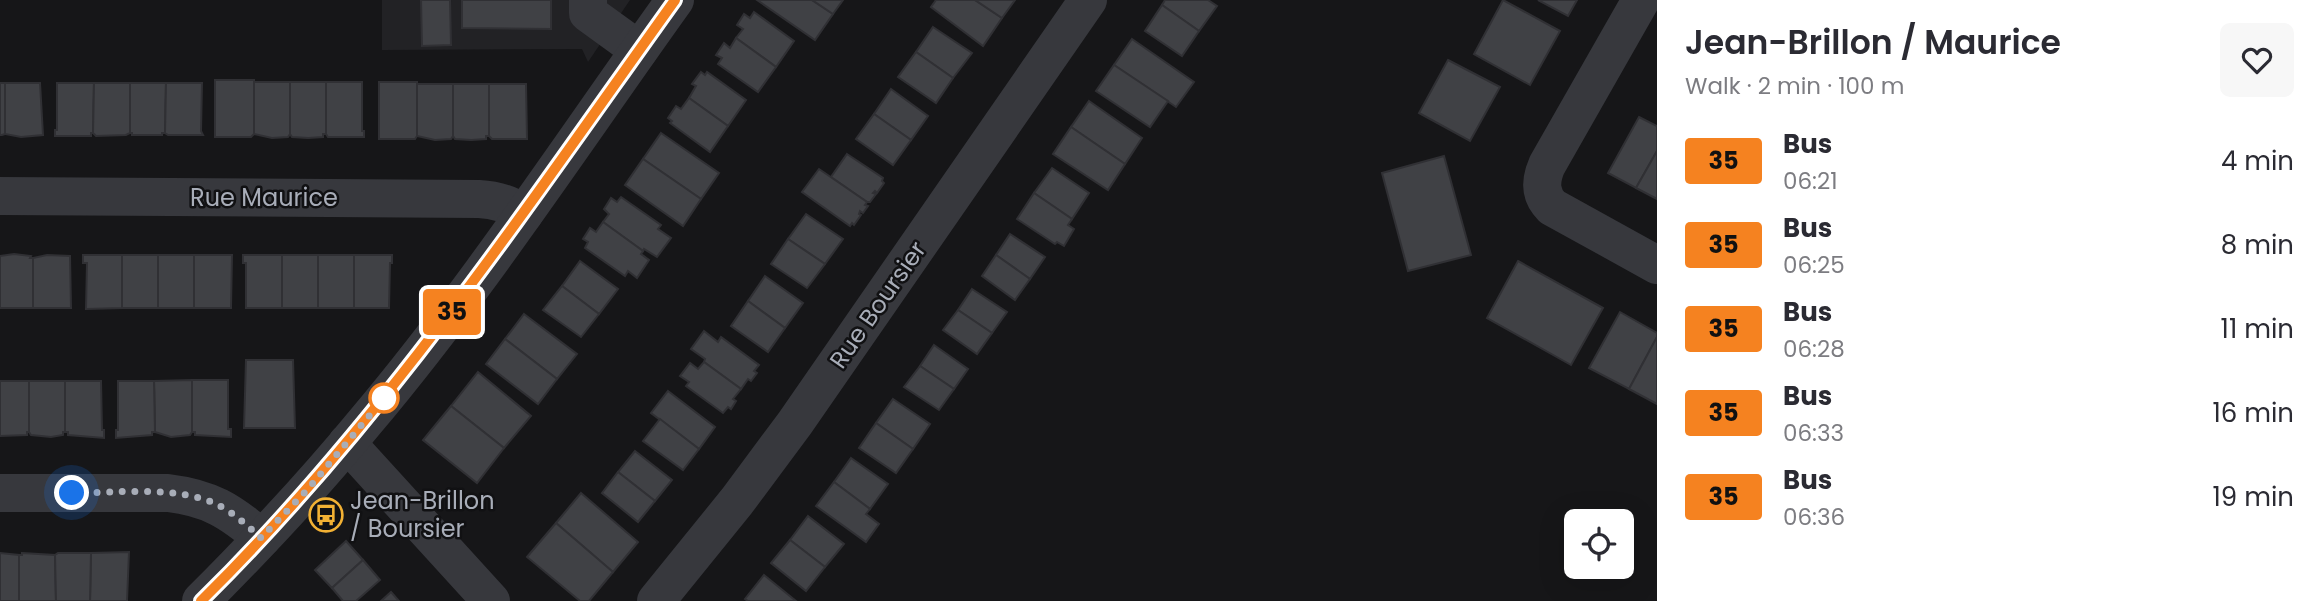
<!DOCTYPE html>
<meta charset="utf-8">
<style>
:root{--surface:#fff;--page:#f7f7f7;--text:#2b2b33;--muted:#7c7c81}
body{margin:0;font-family:Poppins,sans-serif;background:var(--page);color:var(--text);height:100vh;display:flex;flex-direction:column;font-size:26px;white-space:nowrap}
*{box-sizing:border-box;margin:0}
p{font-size:23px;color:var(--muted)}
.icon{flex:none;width:38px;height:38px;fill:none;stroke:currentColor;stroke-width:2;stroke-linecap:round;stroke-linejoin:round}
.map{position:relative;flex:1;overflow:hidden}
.sheet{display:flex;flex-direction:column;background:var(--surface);width:665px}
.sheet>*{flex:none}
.badge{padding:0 14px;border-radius:5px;font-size:24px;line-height:46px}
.buttons{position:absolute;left:1564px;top:509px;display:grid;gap:14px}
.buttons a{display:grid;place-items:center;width:70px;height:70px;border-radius:10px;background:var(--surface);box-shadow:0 7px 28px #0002;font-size:35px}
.you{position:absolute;width:35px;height:35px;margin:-18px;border:5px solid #fff;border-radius:50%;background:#1a73e8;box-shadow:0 0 0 10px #1a73e833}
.map>.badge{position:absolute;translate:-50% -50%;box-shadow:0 0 0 4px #fff}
.round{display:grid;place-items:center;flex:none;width:74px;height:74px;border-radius:10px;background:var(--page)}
.summary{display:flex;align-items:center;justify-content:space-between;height:119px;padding:0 28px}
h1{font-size:33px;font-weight:600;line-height:52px}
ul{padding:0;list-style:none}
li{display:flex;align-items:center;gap:21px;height:84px;padding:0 28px}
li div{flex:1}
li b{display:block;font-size:26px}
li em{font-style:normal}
li .badge{min-width:77px;font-weight:700;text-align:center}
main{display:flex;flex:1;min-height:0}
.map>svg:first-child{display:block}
.built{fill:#222225}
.building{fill:#404145;stroke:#303034;stroke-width:2}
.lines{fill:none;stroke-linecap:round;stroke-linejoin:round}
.minor{stroke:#37383d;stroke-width:38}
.line-casing{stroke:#fff;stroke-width:16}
.line{stroke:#f58220;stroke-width:10}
.walk{stroke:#a8adb8;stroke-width:7;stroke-dasharray:0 12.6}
.stop-dot{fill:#fff;stroke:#f58220;stroke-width:3.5}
.labels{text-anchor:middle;stroke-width:5;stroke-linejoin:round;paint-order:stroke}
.street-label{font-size:24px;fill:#a8adb8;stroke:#111113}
.poi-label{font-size:24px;fill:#a8adb8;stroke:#111113;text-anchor:start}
</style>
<main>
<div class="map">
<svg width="1657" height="601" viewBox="0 0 1657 601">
<rect width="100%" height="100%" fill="#161618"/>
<!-- built -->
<path class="built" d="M 382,0 L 630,0 L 588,62 L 582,49 L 382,50 Z"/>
<!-- building -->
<g class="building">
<path d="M 421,0 L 450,0 L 451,45 L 422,46 Z"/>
<path d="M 462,0 L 551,0 L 551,29 L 462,28 Z"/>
<path d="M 757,0 L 812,0 L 833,14 L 815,40 Z"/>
<path d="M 812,0 L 843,0 L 833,14 Z"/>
<path d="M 936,0 L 975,0 L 1002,18 L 983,46 L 931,7 Z"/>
<path d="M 975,0 L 1015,0 L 1002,18 Z"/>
<path d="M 1165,0 L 1208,0 L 1217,6 L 1199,31 L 1162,5 Z"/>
<path d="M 1503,0 L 1560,31 L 1530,85 L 1474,54 Z"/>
<path d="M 1538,0 L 1577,0 L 1568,16 Z"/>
<path d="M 1162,5 L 1199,31 L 1182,56 L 1145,31 Z"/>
<path d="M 754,12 L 794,41 L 776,67 L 736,38 L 743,29 L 737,25 L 744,14 L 750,18 Z"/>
<path d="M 933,27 L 972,53 L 953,78 L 916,52 Z"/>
<path d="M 736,38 L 776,67 L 758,92 L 718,64 L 722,58 L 716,55 L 724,43 L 730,48 Z"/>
<path d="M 1132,39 L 1194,82 L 1176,107 L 1114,65 Z"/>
<path d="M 916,52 L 953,78 L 936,103 L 898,77 Z"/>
<path d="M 1448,60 L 1500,87 L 1470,141 L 1419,113 Z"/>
<path d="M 1114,65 L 1168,101 L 1150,127 L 1096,91 Z"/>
<path d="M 701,72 L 705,75 L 707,72 L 746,100 L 728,126 L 689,98 L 696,86 L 692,84 Z"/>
<path d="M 215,80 L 254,80 L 254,134 L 251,137 L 215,137 Z"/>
<path d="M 254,82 L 290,82 L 290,134 L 288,137 L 272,138 L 254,134 Z"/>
<path d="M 290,82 L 326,82 L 326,134 L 323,134 L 323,137 L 308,138 L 292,137 L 290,134 Z"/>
<path d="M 326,82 L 362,82 L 362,131 L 364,131 L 364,137 L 328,137 L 326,134 Z"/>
<path d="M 379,82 L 417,82 L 417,136 L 415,139 L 379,139 Z"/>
<path d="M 0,83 L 5,83 L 5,134 L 2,135 L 0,135 Z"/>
<path d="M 5,83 L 40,83 L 43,135 L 21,137 L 5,134 Z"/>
<path d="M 57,83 L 94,83 L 93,133 L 91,133 L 91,136 L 55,136 L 55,130 L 57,130 Z"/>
<path d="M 94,83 L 130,83 L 130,133 L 126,135 L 96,136 L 93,133 Z"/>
<path d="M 130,83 L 166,83 L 165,133 L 162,133 L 162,135 L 132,135 L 132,133 L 130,133 Z"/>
<path d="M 166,83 L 202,83 L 201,131 L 203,135 L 168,135 L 165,133 Z"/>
<path d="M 417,84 L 453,84 L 453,136 L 451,139 L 435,140 L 417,136 Z"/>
<path d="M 453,84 L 489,84 L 489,136 L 486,136 L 486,139 L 471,140 L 455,139 L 453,136 Z"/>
<path d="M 489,84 L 526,84 L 527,139 L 492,139 L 489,136 Z"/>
<path d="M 891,89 L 928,116 L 911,140 L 874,114 Z"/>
<path d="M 689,98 L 728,126 L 710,152 L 670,123 L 672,121 L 668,118 L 676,106 L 681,109 Z"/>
<path d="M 1089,101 L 1142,138 L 1125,164 L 1071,127 Z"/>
<path d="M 874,114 L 911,140 L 893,165 L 856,139 Z"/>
<path d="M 1639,117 L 1657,126 L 1657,151 L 1636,188 L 1608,173 Z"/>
<path d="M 1071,127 L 1125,164 L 1108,190 L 1053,154 Z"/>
<path d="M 661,133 L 719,173 L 701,199 L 643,159 Z"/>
<path d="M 1657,151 L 1657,199 L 1636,188 Z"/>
<path d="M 847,154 L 883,178 L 882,181 L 884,183 L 877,193 L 875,191 L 873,193 L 876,194 L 870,202 L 867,202 L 831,177 Z"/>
<path d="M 1444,156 L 1471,255 L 1408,271 L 1382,173 Z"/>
<path d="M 643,159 L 701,199 L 683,226 L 625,185 Z"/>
<path d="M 1052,168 L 1089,193 L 1072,219 L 1034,193 Z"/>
<path d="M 819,169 L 867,202 L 865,205 L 868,206 L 863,213 L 860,211 L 859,214 L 861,215 L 854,225 L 852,223 L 850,226 L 802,192 Z"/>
<path d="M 1034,193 L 1072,219 L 1068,225 L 1074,229 L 1064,246 L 1057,242 L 1055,244 L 1017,219 Z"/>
<path d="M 621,197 L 661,225 L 658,229 L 671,238 L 657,257 L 644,249 L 643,251 L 603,222 L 609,214 L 604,209 L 611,198 L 617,202 Z"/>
<path d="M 806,214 L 843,239 L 825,264 L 788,239 Z"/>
<path d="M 603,222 L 643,251 L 641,254 L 649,260 L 637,278 L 628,271 L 625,276 L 585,248 L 588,242 L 583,239 L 590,228 L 596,232 Z"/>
<path d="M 1010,234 L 1045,257 L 1030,279 L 996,255 Z"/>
<path d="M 788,239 L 825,264 L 807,288 L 771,264 Z"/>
<path d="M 14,254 L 31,256 L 30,258 L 33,258 L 33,308 L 0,308 L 0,256 Z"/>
<path d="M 47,255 L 70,256 L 71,308 L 33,308 L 33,258 Z"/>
<path d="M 83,255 L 122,255 L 122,308 L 86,309 L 87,263 L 83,263 Z"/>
<rect x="122" y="255" width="36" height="53"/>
<rect x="158" y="255" width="36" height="53"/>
<path d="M 194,255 L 232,255 L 231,308 L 194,308 Z"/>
<path d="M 243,255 L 282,255 L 282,308 L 246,308 L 246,263 L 243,263 Z"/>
<rect x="282" y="255" width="36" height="53"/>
<rect x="318" y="255" width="36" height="53"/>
<path d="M 354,255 L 392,255 L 392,263 L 390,263 L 389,308 L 354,308 Z"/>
<path d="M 996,255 L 1030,279 L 1015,300 L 982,276 Z"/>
<path d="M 580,261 L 618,289 L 599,314 L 562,286 Z"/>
<path d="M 1518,261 L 1603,308 L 1571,365 L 1487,318 Z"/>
<path d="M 765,276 L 803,303 L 785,328 L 748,301 Z"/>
<path d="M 562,286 L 599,314 L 581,337 L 543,310 Z"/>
<path d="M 972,289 L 1007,312 L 992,333 L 958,310 Z"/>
<path d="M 748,301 L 785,328 L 768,352 L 731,326 Z"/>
<path d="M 958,310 L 992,333 L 977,354 L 943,330 Z"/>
<path d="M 1620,312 L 1657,333 L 1657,337 L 1629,389 L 1589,368 Z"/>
<path d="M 524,314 L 577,354 L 557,379 L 505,339 Z"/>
<path d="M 704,331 L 718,342 L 721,337 L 759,365 L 754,371 L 757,373 L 751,381 L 748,379 L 741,389 L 704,362 L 705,359 L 691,349 Z"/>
<path d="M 1657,337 L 1657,404 L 1629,389 Z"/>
<path d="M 505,339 L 557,379 L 538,404 L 486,364 Z"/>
<path d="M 934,345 L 968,369 L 954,389 L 920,366 Z"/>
<path d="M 246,360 L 293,360 L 295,428 L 244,428 Z"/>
<path d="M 704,362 L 741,389 L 733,399 L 736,401 L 731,409 L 728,407 L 723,413 L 686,386 L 689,382 L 680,376 L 690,363 L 698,369 Z"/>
<path d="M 920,366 L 954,389 L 939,410 L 904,387 Z"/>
<path d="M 478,372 L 531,416 L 504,448 L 451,406 Z"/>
<path d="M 192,380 L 192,432 L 190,435 L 171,437 L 155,432 L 154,381 Z"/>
<path d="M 192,380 L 228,380 L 228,429 L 231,429 L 231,437 L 195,435 L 195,432 L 192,432 Z"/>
<path d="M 0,381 L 29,381 L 29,432 L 27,432 L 27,435 L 0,436 Z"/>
<path d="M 29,381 L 65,381 L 65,432 L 63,432 L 63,435 L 51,437 L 31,435 L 29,432 Z"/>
<path d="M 65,381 L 101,381 L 102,430 L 104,430 L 104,438 L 68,435 L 68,432 L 65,432 Z"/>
<path d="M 118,381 L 154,381 L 155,432 L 152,432 L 152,435 L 116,438 L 116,430 L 118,430 Z"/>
<path d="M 668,391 L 715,427 L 699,449 L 651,413 Z"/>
<path d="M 893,399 L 930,424 L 913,449 L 876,423 Z"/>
<path d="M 451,406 L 504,448 L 477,483 L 423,440 Z"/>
<path d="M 660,419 L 699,449 L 683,470 L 643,441 Z"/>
<path d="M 876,423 L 913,449 L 896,473 L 859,448 Z"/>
<path d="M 635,451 L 672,480 L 655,501 L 618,472 Z"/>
<path d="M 851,458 L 888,484 L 870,509 L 834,482 Z"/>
<path d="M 618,472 L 655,501 L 638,522 L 602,493 Z"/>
<path d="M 834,482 L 870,509 L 866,514 L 879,524 L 866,542 L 816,506 Z"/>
<path d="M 581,493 L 638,542 L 613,572 L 556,523 Z"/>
<path d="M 808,516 L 844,544 L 825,567 L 790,540 Z"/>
<path d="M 556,523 L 613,572 L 589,601 L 580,601 L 527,557 Z"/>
<path d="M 790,540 L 825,567 L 806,591 L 771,563 Z"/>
<path d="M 346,541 L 363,560 L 332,588 L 315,570 Z"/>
<path d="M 129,552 L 127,601 L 90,601 L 91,553 Z"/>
<path d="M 0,553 L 19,555 L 19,601 L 0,601 Z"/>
<path d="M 22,553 L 55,555 L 56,601 L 19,601 L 19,555 L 22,555 Z"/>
<path d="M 58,553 L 91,553 L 90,601 L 56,601 L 55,555 Z"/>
<path d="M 363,560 L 380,580 L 356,601 L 343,601 L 332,588 Z"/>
<path d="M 764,575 L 796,601 L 748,601 L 745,599 Z"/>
<path d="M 391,592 L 399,601 L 381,601 Z"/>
</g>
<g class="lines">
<!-- minor -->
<g class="minor">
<path d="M 588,0 L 588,13 L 639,50"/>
<path d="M 1641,0 L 1547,165 C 1540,181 1540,195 1552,207 L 1657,265"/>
<path d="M 0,196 L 479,199 C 496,200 511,204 524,214"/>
<path d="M 347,443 L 491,601"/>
<path d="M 0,493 L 168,493 C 210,498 230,511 262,538"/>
<path d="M 201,601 C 258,544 314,484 365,422 C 478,288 573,142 675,0"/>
<path d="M 656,601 L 737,501 L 795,423 L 1088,0"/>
</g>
</g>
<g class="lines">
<defs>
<path id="line" d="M 201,601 C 384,421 526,208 675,0"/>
</defs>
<!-- line casing -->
<use href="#line" class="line-casing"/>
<!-- line -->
<use href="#line" class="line"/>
<!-- walk -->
<path class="walk" d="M 72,493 C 115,493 179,485 218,505 C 234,513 248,526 261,538 L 308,489 L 390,391 L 384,398"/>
</g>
<!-- icons -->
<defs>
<symbol id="bus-ring" viewBox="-11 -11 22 22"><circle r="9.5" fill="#111113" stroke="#f2b134" stroke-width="1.5"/><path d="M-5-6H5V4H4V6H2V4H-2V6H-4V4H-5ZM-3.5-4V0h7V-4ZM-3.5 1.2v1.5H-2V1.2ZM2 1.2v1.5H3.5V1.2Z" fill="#f2b134"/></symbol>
</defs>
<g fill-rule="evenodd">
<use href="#bus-ring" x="307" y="496" width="38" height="38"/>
</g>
<!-- markers -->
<circle class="stop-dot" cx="384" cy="398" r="14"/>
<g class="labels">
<!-- street labels -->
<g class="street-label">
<text x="264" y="206">Rue Maurice</text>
<text transform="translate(878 305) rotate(-55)" y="8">Rue Boursier</text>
</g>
<!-- poi labels -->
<g class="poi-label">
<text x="350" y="509">Jean-Brillon<tspan x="350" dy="28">/ Boursier</tspan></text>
</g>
</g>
</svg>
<div class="buttons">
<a><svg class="icon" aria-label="locate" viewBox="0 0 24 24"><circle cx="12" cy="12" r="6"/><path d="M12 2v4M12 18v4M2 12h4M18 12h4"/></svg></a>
</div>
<div class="you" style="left:72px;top:493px"></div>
<b class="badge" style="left:452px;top:312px;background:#f58220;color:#111">35</b>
</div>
<section class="sheet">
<div class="summary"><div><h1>Jean-Brillon / Maurice</h1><p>Walk · 2 min · 100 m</p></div><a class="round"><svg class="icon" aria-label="heart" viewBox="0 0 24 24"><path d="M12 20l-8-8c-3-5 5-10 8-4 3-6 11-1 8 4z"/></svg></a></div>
<ul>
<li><span class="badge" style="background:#f58220;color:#111">35</span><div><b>Bus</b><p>06:21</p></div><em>4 min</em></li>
<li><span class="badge" style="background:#f58220;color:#111">35</span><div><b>Bus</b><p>06:25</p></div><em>8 min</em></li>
<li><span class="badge" style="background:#f58220;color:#111">35</span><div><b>Bus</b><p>06:28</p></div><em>11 min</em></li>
<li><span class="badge" style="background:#f58220;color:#111">35</span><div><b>Bus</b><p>06:33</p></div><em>16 min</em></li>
<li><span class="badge" style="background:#f58220;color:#111">35</span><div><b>Bus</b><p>06:36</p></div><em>19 min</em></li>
</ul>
</section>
</main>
